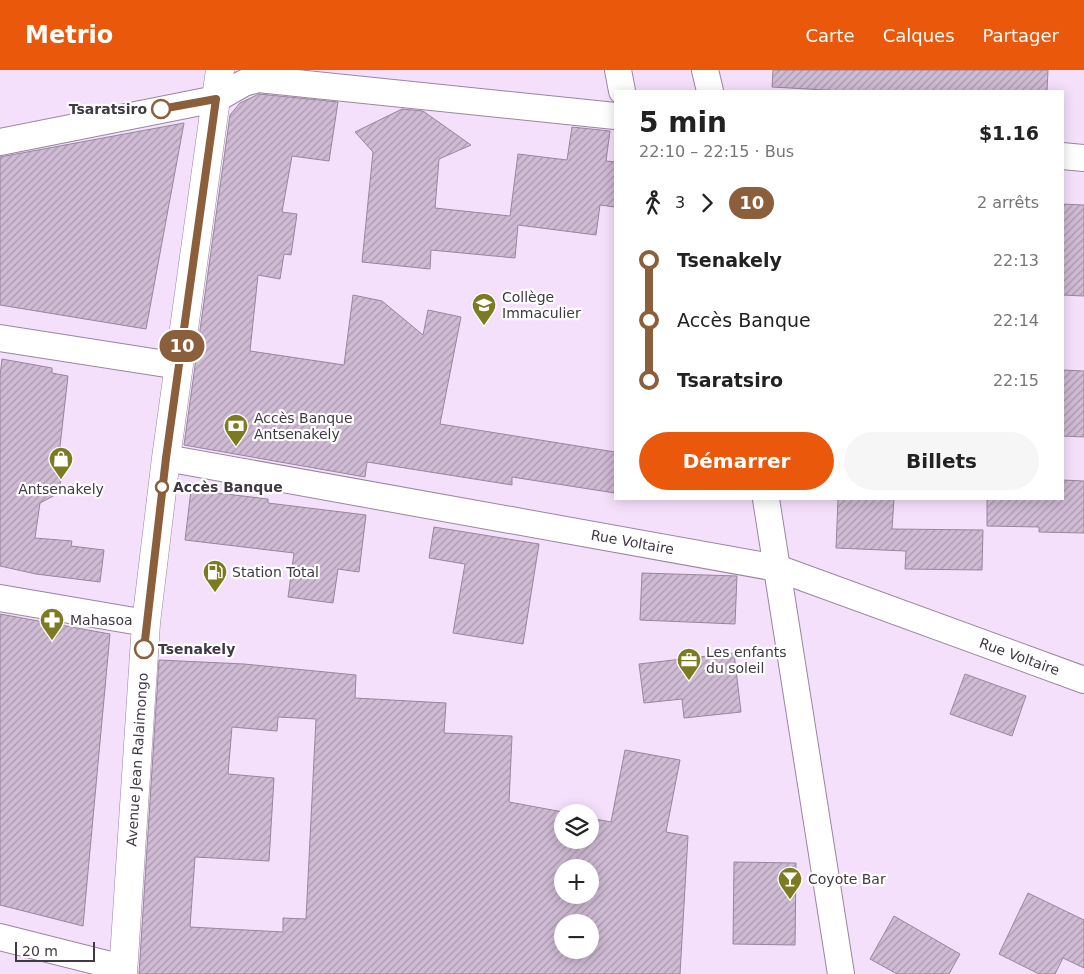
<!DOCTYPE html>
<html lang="fr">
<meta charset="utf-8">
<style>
:root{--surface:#fff;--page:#f6f6f6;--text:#222;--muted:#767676;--accent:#ea580c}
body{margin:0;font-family:"DejaVu Sans",sans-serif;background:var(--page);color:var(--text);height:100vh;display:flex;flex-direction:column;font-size:19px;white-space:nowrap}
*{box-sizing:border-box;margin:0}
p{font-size:16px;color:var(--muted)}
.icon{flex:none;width:28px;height:28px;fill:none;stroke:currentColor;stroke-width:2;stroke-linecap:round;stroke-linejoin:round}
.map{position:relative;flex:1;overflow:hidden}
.side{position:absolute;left:614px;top:20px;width:450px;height:410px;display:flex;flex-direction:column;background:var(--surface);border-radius:0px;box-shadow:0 2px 12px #0003}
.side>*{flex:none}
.badge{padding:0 10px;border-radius:16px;font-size:18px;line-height:32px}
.controls{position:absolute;left:554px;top:734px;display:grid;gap:10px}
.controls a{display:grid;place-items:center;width:45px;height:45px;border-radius:50%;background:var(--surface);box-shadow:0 2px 12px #0003;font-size:25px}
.scale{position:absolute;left:15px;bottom:12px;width:80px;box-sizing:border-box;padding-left:5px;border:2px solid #403842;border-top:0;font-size:14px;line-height:18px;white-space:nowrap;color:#403842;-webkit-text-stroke:4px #fff;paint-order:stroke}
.map>.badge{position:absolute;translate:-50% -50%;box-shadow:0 0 0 2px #fff}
.legs{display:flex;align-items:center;gap:8px;height:55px;padding:0 25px;font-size:16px}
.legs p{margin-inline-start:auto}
.overview{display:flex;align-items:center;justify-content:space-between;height:85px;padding:0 25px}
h1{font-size:28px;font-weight:700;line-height:38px}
.action{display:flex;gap:10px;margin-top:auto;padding:10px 25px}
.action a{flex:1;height:58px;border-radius:30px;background:var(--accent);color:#fff;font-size:20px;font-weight:700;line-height:58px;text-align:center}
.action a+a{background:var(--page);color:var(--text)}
ul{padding:0 25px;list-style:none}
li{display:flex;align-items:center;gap:18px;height:60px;font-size:19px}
li i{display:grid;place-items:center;width:8px;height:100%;margin:0 6px;background:currentColor}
li i::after{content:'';width:12px;height:12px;margin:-6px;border:4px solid;border-radius:50%;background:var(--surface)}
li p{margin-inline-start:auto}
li:first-child i{background:linear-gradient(#0000 50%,currentColor 0)}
li:last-child i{background:linear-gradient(currentColor 50%,#0000 0)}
header{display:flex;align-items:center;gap:30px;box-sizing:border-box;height:70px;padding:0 25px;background:var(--accent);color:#fff}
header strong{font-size:24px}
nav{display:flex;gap:28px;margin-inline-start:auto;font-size:18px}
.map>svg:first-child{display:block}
.building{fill:url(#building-hatch);stroke:#99869e;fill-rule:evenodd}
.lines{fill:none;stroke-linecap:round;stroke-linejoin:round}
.minor-casing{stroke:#99869e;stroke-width:28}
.major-casing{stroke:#99869e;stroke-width:29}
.minor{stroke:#fff;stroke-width:26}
.major{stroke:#fff;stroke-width:28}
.line-1-casing{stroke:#fff;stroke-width:11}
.line-1{stroke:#8b5e3c;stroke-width:8}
.stop-1-dot{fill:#fff;stroke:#8b5e3c;stroke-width:2.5}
.labels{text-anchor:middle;stroke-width:4.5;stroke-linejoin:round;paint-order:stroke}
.stop-label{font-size:14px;font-weight:bold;fill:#403842;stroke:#fff;text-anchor:start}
.poi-label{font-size:14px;fill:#403842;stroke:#fff;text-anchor:start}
.street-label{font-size:14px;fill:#403842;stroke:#fff}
</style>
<header>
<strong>Metrio</strong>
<nav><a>Carte</a><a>Calques</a><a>Partager</a></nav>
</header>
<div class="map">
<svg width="1084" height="904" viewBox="0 0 1084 904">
<defs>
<pattern id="building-hatch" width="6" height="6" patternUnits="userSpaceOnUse" patternTransform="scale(1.25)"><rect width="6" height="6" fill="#cfbbd4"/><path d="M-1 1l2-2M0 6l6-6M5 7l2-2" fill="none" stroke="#a999ae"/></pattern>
</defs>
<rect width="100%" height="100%" fill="#f5e0fb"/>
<!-- building -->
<g class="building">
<path d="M 773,0 L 1048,0 L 1047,21 L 843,21 L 772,17 Z"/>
<path d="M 259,24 L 338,32 L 329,91 L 292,86 L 282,142 L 297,144 L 291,185 L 284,184 L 280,209 L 258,205 L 250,281 L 344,295 L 353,225 L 382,231 L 423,265 L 428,240 L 461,247 L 440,354 L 615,382 L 615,423 L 512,407 L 512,415 L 367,392 L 365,407 L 184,375 L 230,45 L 240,33 Z"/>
<path d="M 402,39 L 423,41 L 471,75 L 439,89 L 435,138 L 510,146 L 518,84 L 567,90 L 572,57 L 610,61 L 606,91 L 615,92 L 615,137 L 600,135 L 596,165 L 518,155 L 515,188 L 431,180 L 430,199 L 362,192 L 373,82 L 355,62 Z"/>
<path d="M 184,53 L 146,259 L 0,235 L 0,87 Z"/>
<path d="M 1062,134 L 1084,135 L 1084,226 L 1062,225 Z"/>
<path d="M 2,289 L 52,298 L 52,303 L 68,306 L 60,376 L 64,388 L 59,423 L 40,433 L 35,468 L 72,471 L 71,476 L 104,480 L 100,512 L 36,504 L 0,496 L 0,306 Z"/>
<path d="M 1062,300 L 1084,301 L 1084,367 L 1062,366 Z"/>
<path d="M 1062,410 L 1084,411 L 1084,463 L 1039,462 L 1039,457 L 987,456 L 987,429 L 1062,429 Z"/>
<path d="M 191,420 L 268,429 L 268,433 L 366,445 L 359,502 L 338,499 L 333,533 L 288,527 L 294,483 L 185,470 Z"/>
<path d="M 838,429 L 894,429 L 892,459 L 983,460 L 982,500 L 905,499 L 906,481 L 836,478 Z"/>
<path d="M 434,457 L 539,474 L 523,574 L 453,563 L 465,494 L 429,488 Z"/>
<path d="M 642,503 L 737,506 L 735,554 L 640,550 Z"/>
<path d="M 0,544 L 110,564 L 83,856 L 0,835 Z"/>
<path d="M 734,583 L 741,642 L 684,648 L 682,629 L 644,633 L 639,594 Z"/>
<path d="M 159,590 L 244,594 L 356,605 L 355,628 L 446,633 L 444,663 L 512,666 L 509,732 L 563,742 L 562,770 L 590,770 L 590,748 L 611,752 L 625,680 L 680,690 L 666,762 L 688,766 L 680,904 L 139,904 ZM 278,647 L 316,649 L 306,849 L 283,848 L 283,862 L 190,857 L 195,787 L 269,791 L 274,708 L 228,704 L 232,657 L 277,661 ZM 562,798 L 590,798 L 590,825 L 562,825 ZM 562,852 L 590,852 L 590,880 L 562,880 Z"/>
<path d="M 965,604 L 1026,626 L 1012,666 L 950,644 Z"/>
<path d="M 734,792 L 796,793 L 795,875 L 733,874 Z"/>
<path d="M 1028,823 L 1084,850 L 1084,898 L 1063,888 L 1055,904 L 1039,904 L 999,884 Z"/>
<path d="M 894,846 L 960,884 L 949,904 L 897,904 L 870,889 Z"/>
</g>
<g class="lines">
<defs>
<g id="minor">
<path d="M 618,0 L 622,21"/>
<path d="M 705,0 L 710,21"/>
<path d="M 0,72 L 216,29 L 244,13 L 258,9 L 615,46"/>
<path d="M 1062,86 L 1084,88"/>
<path d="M 0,268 L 179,296"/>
<path id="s1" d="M 166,388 L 777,498 L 1084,610"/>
<path d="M 766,429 L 841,904"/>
<path d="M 0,528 L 146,553"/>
<path d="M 0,867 L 123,898"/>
</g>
<g id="major">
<path id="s2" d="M 123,904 L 146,553 L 166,388 L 220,0"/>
</g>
</defs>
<!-- minor casing -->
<use href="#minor" class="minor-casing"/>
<!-- major casing -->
<use href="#major" class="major-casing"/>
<!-- minor -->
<use href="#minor" class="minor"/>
<!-- major -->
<use href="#major" class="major"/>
</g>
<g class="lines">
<defs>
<path id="line-1" d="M 144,579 L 166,388 L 216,29 L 161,39"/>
</defs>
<!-- line-1 casing -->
<use href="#line-1" class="line-1-casing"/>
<!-- line-1 -->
<use href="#line-1" class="line-1"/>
</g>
<!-- icons -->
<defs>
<symbol id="university-pin" viewBox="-11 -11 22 30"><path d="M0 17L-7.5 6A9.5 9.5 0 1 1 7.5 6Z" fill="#7c7b22" stroke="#fff"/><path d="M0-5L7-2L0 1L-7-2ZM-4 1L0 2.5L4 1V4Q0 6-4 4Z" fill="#fff"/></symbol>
<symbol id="bank-pin" viewBox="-11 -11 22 30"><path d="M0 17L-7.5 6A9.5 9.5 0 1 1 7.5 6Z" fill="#7c7b22" stroke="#fff"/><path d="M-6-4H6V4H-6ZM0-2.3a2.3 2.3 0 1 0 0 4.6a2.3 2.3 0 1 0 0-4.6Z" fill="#fff"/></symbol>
<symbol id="shop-pin" viewBox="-11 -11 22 30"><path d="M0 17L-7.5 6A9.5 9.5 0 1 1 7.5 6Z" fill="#7c7b22" stroke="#fff"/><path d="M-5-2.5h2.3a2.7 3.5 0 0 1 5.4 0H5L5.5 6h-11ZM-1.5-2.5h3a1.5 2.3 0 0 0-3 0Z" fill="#fff"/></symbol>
<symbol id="fuel-pin" viewBox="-11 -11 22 30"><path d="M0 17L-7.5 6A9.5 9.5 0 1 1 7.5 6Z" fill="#7c7b22" stroke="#fff"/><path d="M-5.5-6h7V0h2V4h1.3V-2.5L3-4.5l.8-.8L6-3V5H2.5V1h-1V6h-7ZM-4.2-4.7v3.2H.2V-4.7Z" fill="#fff"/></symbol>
<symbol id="pharmacy-pin" viewBox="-11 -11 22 30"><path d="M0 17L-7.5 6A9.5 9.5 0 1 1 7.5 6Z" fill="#7c7b22" stroke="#fff"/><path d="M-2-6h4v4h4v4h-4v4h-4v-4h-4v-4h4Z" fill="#fff"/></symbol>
<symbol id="office-pin" viewBox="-11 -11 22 30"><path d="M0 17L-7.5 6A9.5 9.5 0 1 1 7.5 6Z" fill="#7c7b22" stroke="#fff"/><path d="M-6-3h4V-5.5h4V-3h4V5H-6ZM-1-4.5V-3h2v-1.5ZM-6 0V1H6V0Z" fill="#fff"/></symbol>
<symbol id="bar-pin" viewBox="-11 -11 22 30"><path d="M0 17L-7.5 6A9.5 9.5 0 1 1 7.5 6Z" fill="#7c7b22" stroke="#fff"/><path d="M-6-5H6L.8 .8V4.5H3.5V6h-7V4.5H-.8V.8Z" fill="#fff"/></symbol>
</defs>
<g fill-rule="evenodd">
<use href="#university-pin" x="470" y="221" width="28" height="38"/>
<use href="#bank-pin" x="222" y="342" width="28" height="38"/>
<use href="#shop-pin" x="47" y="375" width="28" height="38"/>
<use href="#fuel-pin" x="201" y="488" width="28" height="38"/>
<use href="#pharmacy-pin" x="38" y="536" width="28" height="38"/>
<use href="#office-pin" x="675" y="576" width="28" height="38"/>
<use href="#bar-pin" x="776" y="795" width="28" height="38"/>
</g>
<!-- markers -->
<g class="stop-1-dot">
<circle cx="161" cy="39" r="9"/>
<circle cx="162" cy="417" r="6"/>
<circle cx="144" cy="579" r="9"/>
</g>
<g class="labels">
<!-- stop labels -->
<g class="stop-label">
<text x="147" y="44" text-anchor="end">Tsaratsiro</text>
<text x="173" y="422">Accès Banque</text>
<text x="158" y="584">Tsenakely</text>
</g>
<!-- poi labels -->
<g class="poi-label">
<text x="502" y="232">Collège<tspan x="502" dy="16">Immaculier</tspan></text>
<text x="254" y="353">Accès Banque<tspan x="254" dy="16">Antsenakely</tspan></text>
<text x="61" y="424" text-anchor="middle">Antsenakely</text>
<text x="232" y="507">Station Total</text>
<text x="70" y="555">Mahasoa</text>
<text x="706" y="587">Les enfants<tspan x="706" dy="16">du soleil</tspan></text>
<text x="808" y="814">Coyote Bar</text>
</g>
<!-- street labels -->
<g class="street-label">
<text dy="5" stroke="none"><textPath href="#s1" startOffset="474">Rue Voltaire</textPath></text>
<text dy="5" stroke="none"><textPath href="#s1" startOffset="879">Rue Voltaire</textPath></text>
<text dy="5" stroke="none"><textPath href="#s2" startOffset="215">Avenue Jean Ralaimongo</textPath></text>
</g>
</g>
</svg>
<div class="controls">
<a><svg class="icon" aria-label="layers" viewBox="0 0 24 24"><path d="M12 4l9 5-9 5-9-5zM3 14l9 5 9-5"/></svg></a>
<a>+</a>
<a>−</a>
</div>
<div class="scale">20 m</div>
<b class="badge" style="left:182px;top:276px;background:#8b5e3c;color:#fff">10</b>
<section class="side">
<div class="overview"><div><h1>5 min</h1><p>22:10 – 22:15 · Bus</p></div><b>$1.16</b></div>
<div class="legs"><svg class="icon" aria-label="walk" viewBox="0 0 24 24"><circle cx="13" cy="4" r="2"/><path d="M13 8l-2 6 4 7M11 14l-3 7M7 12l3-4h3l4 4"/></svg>3<svg class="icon" aria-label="forward" viewBox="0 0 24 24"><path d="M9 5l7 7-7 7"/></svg><b class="badge" style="background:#8b5e3c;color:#fff">10</b><p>2 arrêts</p></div>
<ul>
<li><i style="color:#8b5e3c"></i><b>Tsenakely</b><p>22:13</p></li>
<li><i style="color:#8b5e3c"></i><span>Accès Banque</span><p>22:14</p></li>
<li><i style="color:#8b5e3c"></i><b>Tsaratsiro</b><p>22:15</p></li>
</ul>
<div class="action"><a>Démarrer</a><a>Billets</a></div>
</section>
</div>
